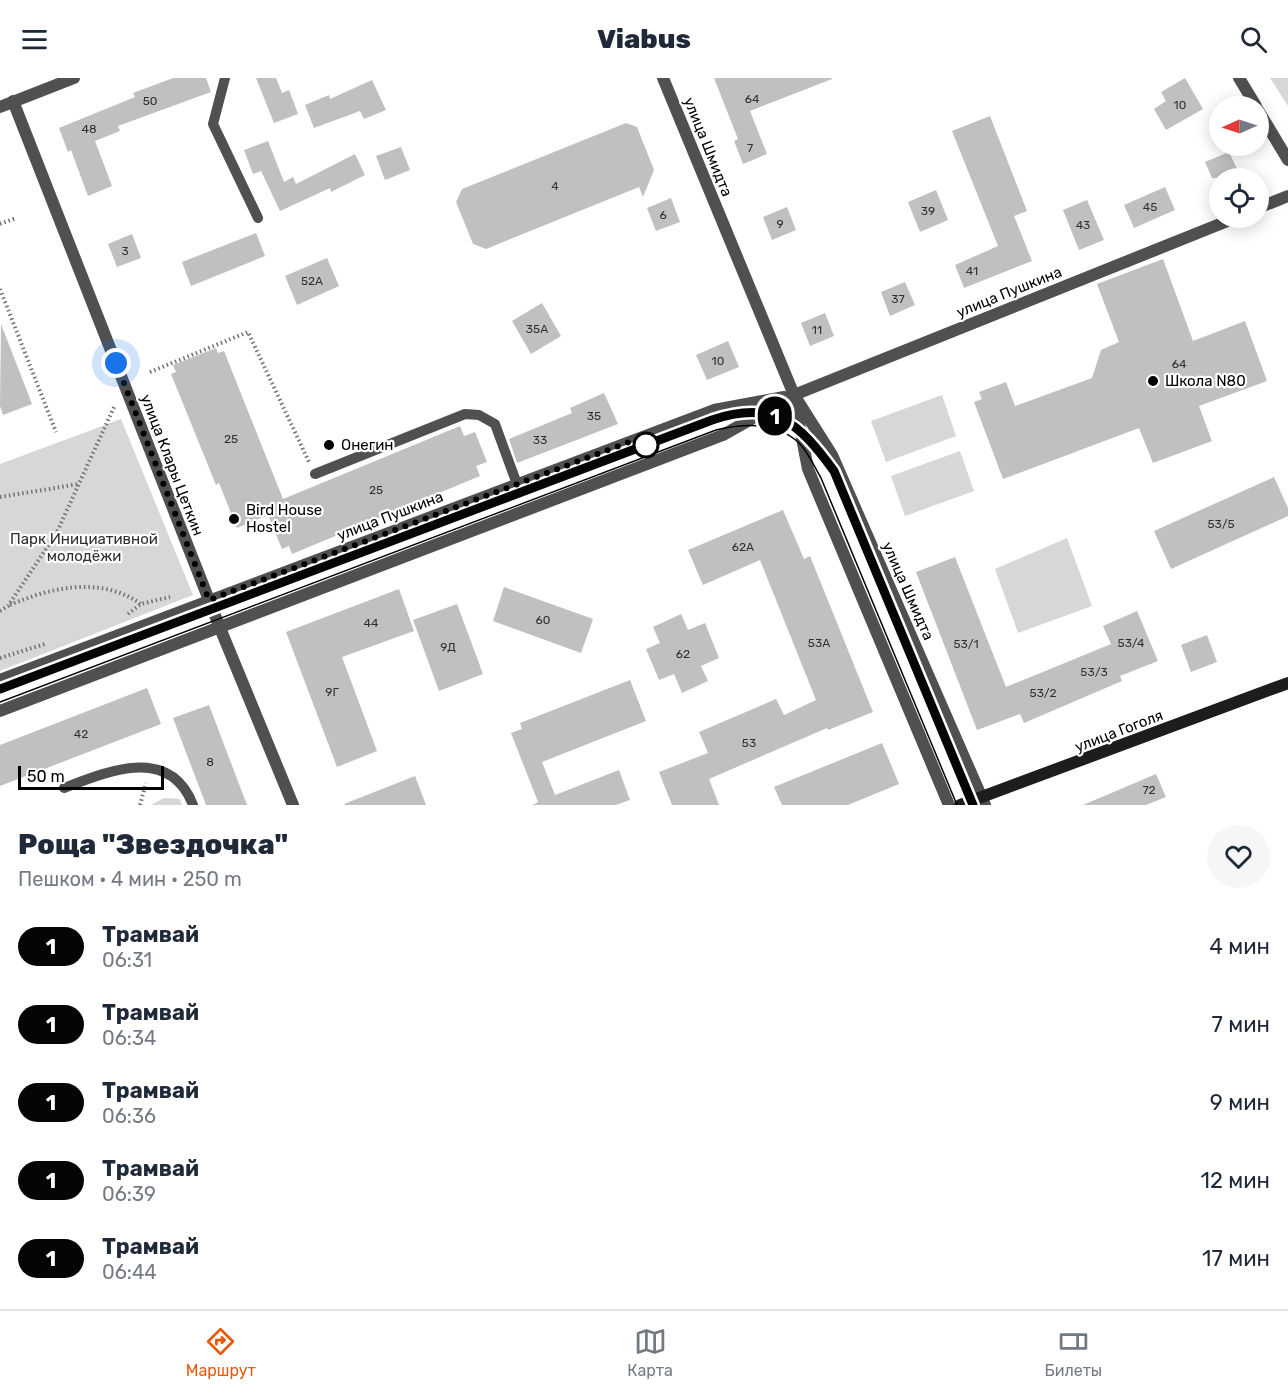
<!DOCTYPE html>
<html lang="ru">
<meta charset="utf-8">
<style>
:root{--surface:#fff;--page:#f6f6f7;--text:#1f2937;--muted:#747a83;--line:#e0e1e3;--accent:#ea580c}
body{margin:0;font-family:Rubik,sans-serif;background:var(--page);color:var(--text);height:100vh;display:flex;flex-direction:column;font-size:22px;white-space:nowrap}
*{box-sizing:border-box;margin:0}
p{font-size:20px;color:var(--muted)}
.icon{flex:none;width:33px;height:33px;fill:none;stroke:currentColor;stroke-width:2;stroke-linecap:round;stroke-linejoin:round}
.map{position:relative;height:727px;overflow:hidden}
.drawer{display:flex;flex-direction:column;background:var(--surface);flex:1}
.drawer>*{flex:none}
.badge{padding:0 12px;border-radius:20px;font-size:21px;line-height:39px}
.needle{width:39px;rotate:267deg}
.fabs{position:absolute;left:1209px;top:18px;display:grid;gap:12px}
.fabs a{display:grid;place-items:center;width:60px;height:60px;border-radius:50%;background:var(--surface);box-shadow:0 3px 15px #0003;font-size:30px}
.scale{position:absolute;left:18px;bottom:15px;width:146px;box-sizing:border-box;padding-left:6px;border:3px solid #000;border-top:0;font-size:16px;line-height:21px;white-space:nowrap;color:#000;-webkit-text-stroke:4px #fff;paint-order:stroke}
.you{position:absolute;width:30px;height:30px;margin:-15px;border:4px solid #fff;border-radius:50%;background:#1a73e8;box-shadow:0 0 0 9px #1a73e833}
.map>.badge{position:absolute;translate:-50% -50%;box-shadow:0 0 0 3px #fff}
.round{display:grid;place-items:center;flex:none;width:63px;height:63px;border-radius:32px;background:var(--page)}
.overview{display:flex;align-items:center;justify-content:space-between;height:102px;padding:0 18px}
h1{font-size:28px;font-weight:800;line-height:45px}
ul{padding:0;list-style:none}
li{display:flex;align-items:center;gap:18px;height:78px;padding:0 18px}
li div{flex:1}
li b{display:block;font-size:22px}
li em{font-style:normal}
li .badge{min-width:66px;font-weight:700;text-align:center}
header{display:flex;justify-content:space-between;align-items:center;height:78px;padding:0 18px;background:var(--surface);font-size:27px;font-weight:800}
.dock{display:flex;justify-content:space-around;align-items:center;height:84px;border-top:2px solid var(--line);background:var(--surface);font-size:16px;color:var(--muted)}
.dock a{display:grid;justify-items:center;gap:3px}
.dock .current{color:var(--accent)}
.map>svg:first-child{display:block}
.green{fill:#d7d7d7}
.building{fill:#c0c0c0}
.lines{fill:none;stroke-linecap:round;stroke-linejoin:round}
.path{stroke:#727272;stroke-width:4;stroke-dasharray:1.5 3;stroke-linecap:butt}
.service{stroke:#505050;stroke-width:10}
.minor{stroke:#505050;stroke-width:12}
.tertiary{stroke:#505050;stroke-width:12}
.secondary{stroke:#1d1d1d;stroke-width:12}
.tram{stroke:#000;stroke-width:1.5}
.line-casing{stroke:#fff;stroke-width:14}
.line{stroke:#050505;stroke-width:9}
.walk{stroke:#000;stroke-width:6;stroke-dasharray:0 10.8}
.poi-dot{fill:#000;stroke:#fff;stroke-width:2}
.stop-dot{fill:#fff;stroke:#050505;stroke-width:3}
.labels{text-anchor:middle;stroke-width:4.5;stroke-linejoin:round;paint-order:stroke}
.number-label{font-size:12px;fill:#303030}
.street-label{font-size:15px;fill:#000;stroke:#fff}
.poi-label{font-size:15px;fill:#000;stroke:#fff;text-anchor:start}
.park-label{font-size:15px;fill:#2e2e2e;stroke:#fff}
</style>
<header><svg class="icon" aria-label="menu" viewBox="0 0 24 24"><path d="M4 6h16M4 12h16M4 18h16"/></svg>Viabus<svg class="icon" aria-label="search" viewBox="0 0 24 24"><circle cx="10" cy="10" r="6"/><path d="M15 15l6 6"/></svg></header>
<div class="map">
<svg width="1288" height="727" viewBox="0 0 1288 727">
<rect width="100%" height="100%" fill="#fff"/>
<!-- green -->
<g class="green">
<path d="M 1270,0 L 1288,0 L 1288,28 Z"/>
<path d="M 942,317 L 956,358 L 886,384 L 871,343 Z"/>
<path d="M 121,341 L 193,517 L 0,593 L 0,386 Z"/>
<path d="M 960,373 L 974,413 L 905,438 L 891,398 Z"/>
<path d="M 1067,460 L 1092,528 L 1018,555 L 995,491 Z"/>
<path d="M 164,720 L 180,721 L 182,727 L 151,727 Z"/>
</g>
<!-- building -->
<g class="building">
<path d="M 173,0 L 206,0 L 211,14 L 118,48 L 120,53 L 95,63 L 112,108 L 88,118 L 71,72 L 68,74 L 59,50 L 135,19 L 133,15 Z"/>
<path d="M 256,0 L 276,0 L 282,15 L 289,12 L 298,36 L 274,45 Z"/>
<path d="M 714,0 L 832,0 L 832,1 L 750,33 L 767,76 L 743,86 L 734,63 L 738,61 Z"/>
<path d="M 1185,0 L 1203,31 L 1166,52 L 1154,31 L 1166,23 L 1161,14 Z"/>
<path d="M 372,2 L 386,32 L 364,41 L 360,33 L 314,50 L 305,27 L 329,17 L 330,21 Z"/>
<path d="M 990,38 L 1027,133 L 1014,138 L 1032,183 L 964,210 L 955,187 L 998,168 L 952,53 Z"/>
<path d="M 626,45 L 637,49 L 654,92 L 643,119 L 639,109 L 486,171 L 473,166 L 456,124 L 462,111 Z"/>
<path d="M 268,63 L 284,104 L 293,99 L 296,106 L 355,76 L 365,97 L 331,114 L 330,110 L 280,133 L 261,93 L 253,96 L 244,72 Z"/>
<path d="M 401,69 L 410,92 L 385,102 L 376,78 Z"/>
<path d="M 1229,74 L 1240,97 L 1231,100 L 1212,100 L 1205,84 Z"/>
<path d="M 1165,109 L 1175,132 L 1134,150 L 1124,127 Z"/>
<path d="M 936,112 L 948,142 L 920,154 L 908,124 Z"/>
<path d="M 671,120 L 680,144 L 656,153 L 647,130 Z"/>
<path d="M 1087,122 L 1104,162 L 1079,172 L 1063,132 Z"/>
<path d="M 787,129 L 796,152 L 772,162 L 763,139 Z"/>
<path d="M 256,155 L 265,178 L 191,208 L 182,184 Z"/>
<path d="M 132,156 L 141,180 L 117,189 L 108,166 Z"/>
<path d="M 327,180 L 339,208 L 297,227 L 285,198 Z"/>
<path d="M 1163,181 L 1193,263 L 1245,243 L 1267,303 L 1199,328 L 1212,363 L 1153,385 L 1139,350 L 1003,401 L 974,324 L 982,321 L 979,314 L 1006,304 L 1015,328 L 1092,300 L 1101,272 L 1119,264 L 1097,206 Z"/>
<path d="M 905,204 L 915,227 L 890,238 L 881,214 Z"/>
<path d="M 542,225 L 561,258 L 531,276 L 512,243 Z"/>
<path d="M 825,235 L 834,258 L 810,268 L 801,245 Z"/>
<path d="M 1,246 L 32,326 L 3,337 L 0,328 Z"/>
<path d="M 728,263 L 739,289 L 707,302 L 696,277 Z"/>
<path d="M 216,270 L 218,275 L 224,273 L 283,421 L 460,348 L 464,358 L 475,354 L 487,384 L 476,388 L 480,398 L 292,476 L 289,468 L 282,471 L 268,437 L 237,450 L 219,405 L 216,407 L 171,296 L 176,294 L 173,287 Z"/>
<path d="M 604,315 L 618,346 L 517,385 L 509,361 L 572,335 L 570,330 Z"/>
<path d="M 1274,399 L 1288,430 L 1288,438 L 1171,491 L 1154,453 Z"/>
<path d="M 783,432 L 804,481 L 810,478 L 873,634 L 828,652 L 827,650 L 709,701 L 719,727 L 672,727 L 659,694 L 708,675 L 699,654 L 776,621 L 784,637 L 816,622 L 760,482 L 703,507 L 688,472 Z"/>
<path d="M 955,479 L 1006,609 L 1111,566 L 1103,548 L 1137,533 L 1158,583 L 1120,598 L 1122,603 L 1024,645 L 1020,636 L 977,652 L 916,494 Z"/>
<path d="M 504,509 L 593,541 L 581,575 L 493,543 Z"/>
<path d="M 399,511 L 414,553 L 342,579 L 377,673 L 337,689 L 286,554 Z"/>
<path d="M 457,526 L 483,596 L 439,613 L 413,542 Z"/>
<path d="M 681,536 L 688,552 L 705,545 L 719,580 L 701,588 L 708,603 L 682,615 L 674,596 L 659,602 L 646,571 L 660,565 L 653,549 Z"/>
<path d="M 1207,557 L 1217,584 L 1191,594 L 1181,567 Z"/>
<path d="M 630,602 L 646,643 L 542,684 L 555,717 L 619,692 L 630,722 L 616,727 L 533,727 L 538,724 L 511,655 L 522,651 L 520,645 Z"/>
<path d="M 147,610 L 161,646 L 0,708 L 0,667 Z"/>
<path d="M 209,627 L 247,727 L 206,727 L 173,640 Z"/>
<path d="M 882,665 L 899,706 L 848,727 L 782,727 L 774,709 Z"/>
<path d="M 1156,696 L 1166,719 L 1146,727 L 1083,727 Z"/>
<path d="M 415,698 L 426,727 L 345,727 L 344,726 Z"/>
</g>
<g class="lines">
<!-- path -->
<g class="path">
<path d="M 0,146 L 16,140"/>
<path d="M 0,211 L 56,354"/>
<path d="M 150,294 L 248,254 L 309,384"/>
<path d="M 0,419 L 79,406"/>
<path d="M 10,527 C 51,509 101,498 141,526"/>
<path d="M 0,533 L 8,528 L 56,456 L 115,327"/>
<path d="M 128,536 L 141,526 L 170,519"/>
<path d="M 0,580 L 45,566"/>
<path d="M 140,727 L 146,705"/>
</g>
<!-- service -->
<g class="service">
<path d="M 225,0 L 213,46 L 258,140"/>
<path d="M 315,396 L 465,336 L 479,337 L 495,346 L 517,406"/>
<path d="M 64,710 C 108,693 170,667 193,727"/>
</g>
<!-- minor -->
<g class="minor">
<path d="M 1239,0 L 1256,28"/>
<path d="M 13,23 L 220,550 L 293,727"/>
<path d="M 1258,32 L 1288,82"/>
<path d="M 1258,130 L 1288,118"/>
<path d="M 0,602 L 714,332 L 784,319"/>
<path d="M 0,633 L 723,357 L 794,317 L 1235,140"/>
</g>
<!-- tertiary -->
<g class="tertiary">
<path d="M 663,0 L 794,317 L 832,377 L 985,727"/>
<path d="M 0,29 L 74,0"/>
<path d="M 795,324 L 808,391 L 949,727"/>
</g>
<!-- secondary -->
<path class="secondary" d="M 960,727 L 1288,605"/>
<!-- tram -->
<g class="tram">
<path d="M 0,611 L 712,342 C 774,321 799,345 834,393 L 973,727"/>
<path d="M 0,624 L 716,352 C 745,345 778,343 801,367 C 809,376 815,390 821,400 L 957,727"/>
</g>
</g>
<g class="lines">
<defs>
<path id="line" d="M 0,611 L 712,342 C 774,321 799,345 834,393 L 973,727"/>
</defs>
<!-- line casing -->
<use href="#line" class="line-casing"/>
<!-- line -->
<use href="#line" class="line"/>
<!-- walk -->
<path class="walk" d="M 116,285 L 209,522 L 648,357 L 646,367"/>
</g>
<!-- markers -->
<g class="poi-dot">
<circle cx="1153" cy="303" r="6"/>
<circle cx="329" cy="367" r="6"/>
<circle cx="234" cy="441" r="6"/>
</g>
<circle class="stop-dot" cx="646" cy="367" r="12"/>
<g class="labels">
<!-- number labels -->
<g class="number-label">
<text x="752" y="25">64</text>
<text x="150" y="27">50</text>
<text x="1180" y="31">10</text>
<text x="89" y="55">48</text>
<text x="750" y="74">7</text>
<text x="555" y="112">4</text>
<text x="1150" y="133">45</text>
<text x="928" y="137">39</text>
<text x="663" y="141">6</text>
<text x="780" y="150">9</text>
<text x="1083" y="151">43</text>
<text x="125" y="177">3</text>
<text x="972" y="197">41</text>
<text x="312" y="207">52А</text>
<text x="898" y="225">37</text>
<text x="537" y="255">35А</text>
<text x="817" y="256">11</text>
<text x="718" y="287">10</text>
<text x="1179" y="290">64</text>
<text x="594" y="342">35</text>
<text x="231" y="365">25</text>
<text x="540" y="366">33</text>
<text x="376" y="416">25</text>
<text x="1221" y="450">53/5</text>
<text x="743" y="473">62А</text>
<text x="543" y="546">60</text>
<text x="371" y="549">44</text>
<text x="819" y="569">53А</text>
<text x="1131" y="569">53/4</text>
<text x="966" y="570">53/1</text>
<text x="448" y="573">9Д</text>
<text x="683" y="580">62</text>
<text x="1094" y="598">53/3</text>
<text x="332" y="618">9Г</text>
<text x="1043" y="619">53/2</text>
<text x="81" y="660">42</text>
<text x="749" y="669">53</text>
<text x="210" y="688">8</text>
<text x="1149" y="716">72</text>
</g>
<!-- street labels -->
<g class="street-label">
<text transform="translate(708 69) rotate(68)" y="5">улица Шмидта</text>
<text transform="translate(1009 214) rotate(-22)" y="5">улица Пушкина</text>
<text transform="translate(172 387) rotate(69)" y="5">улица Клары Цеткин</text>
<text transform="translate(390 438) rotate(-21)" y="5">улица Пушкина</text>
<text transform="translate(908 513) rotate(66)" y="5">улица Шмидта</text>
<text transform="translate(1119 653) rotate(-21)" y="5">улица Гоголя</text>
</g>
<!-- poi labels -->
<g class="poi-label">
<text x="1165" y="308">Школа N80</text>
<text x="341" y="372">Онегин</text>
<text x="246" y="437">Bird House<tspan x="246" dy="17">Hostel</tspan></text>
</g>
<!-- park labels -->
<g class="park-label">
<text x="84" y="466">Парк Инициативной<tspan x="84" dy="17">молодёжи</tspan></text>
</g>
</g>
</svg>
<div class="fabs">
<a><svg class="needle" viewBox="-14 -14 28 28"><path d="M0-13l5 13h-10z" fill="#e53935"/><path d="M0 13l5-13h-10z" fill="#747a83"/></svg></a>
<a><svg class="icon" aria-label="locate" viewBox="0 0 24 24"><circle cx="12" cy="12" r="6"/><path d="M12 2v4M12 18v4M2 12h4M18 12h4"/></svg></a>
</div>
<div class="scale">50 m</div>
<div class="you" style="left:116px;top:285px"></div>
<b class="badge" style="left:775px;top:338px;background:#050505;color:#fff">1</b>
</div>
<section class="drawer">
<div class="overview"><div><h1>Роща &quot;Звездочка&quot;</h1><p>Пешком · 4 мин · 250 m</p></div><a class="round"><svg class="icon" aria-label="heart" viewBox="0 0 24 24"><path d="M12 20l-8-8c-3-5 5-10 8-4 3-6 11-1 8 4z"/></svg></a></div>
<ul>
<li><span class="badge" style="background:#050505;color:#fff">1</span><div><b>Трамвай</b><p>06:31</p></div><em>4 мин</em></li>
<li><span class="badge" style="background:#050505;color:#fff">1</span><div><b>Трамвай</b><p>06:34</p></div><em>7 мин</em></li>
<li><span class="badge" style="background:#050505;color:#fff">1</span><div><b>Трамвай</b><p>06:36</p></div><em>9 мин</em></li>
<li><span class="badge" style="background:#050505;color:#fff">1</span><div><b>Трамвай</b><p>06:39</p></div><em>12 мин</em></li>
<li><span class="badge" style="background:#050505;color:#fff">1</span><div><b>Трамвай</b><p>06:44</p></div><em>17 мин</em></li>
</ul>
</section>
<nav class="dock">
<a class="current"><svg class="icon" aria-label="directions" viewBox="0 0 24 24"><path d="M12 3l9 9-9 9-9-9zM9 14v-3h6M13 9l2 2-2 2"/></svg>Маршрут</a>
<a><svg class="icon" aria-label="map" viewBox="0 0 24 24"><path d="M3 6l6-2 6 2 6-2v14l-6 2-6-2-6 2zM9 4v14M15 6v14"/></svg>Карта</a>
<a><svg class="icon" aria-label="tickets" viewBox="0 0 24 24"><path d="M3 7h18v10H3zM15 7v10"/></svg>Билеты</a>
</nav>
